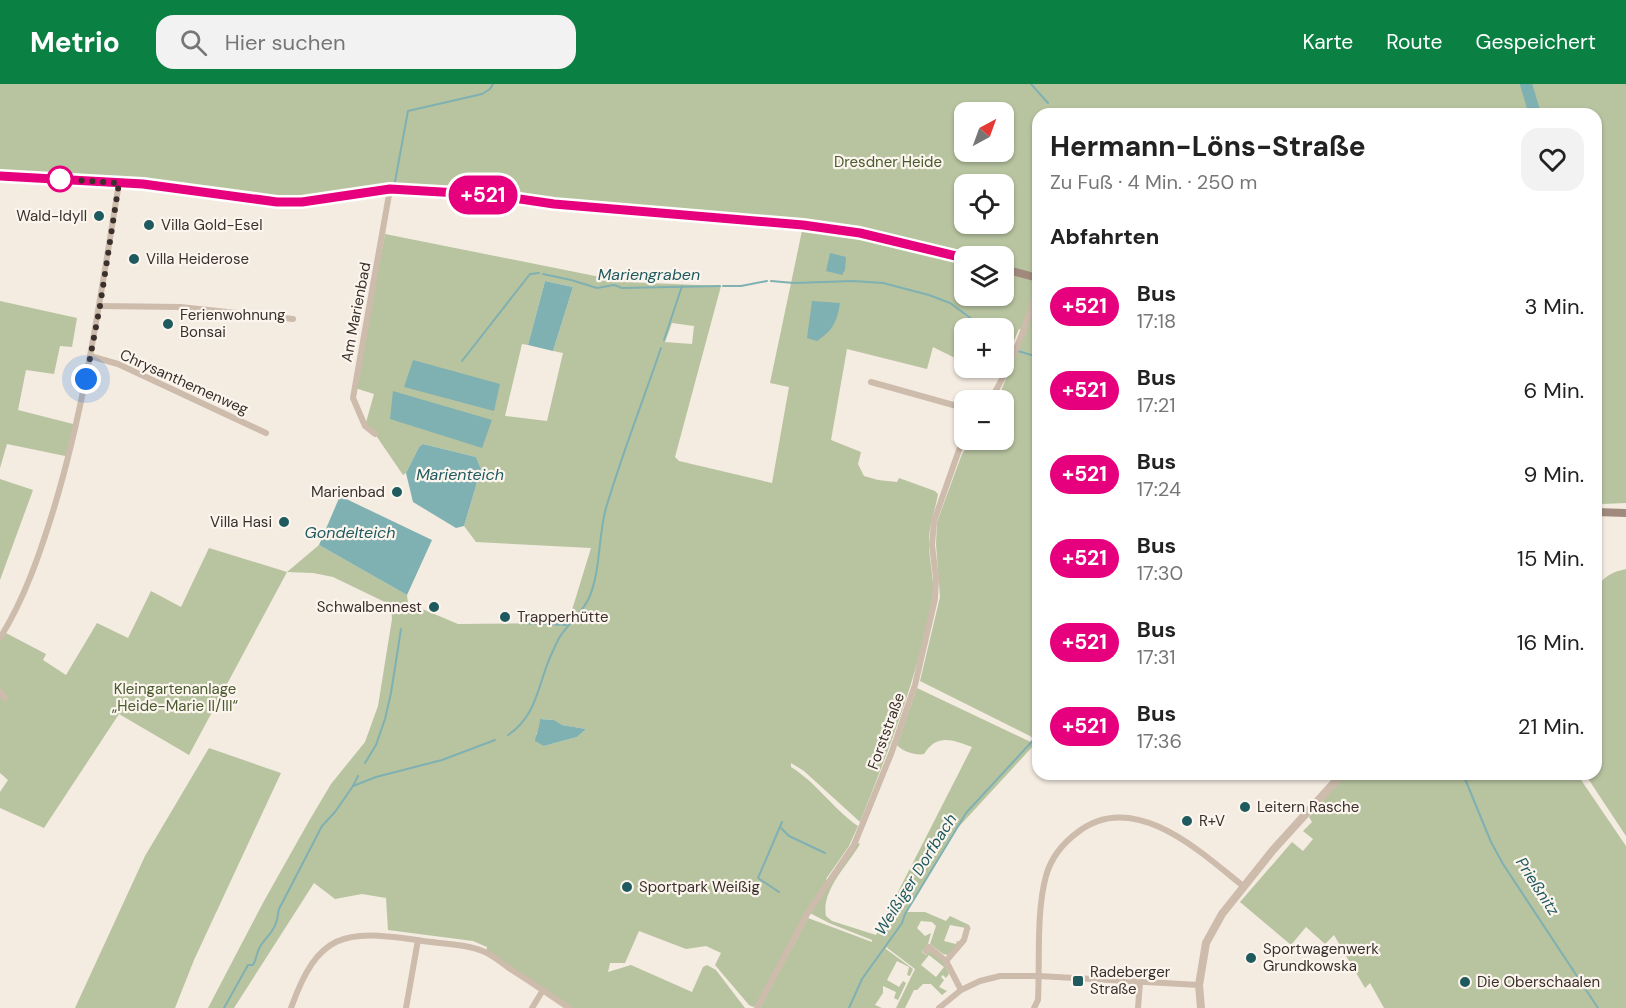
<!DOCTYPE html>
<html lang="de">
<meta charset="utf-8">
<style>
:root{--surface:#fff;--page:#f2f2f2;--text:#222;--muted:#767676;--accent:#0b8043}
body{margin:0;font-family:"DM Sans",sans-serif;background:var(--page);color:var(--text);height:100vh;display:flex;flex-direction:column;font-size:22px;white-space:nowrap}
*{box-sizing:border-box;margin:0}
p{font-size:20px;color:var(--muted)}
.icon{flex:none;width:33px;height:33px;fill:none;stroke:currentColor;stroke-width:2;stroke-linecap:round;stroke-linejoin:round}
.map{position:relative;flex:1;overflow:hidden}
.panel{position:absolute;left:1032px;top:24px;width:570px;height:672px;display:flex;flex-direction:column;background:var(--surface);border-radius:18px;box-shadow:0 2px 4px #0004}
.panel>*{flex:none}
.badge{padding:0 12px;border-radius:20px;font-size:21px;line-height:39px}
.needle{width:39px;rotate:41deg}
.tools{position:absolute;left:954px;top:18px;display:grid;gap:12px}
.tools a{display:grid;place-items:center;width:60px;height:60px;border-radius:12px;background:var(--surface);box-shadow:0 2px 4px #0004;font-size:30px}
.you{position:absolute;width:30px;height:30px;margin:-15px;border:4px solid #fff;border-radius:50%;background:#1a73e8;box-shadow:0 0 0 9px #1a73e833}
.map>.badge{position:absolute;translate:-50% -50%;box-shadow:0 0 0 3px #fff}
h2{padding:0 18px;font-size:22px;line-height:54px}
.round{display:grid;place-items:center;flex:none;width:63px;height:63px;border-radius:18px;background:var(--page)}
.summary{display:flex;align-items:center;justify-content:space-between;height:102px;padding:0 18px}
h1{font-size:28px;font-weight:700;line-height:45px}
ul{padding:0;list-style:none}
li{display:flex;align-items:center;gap:18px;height:84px;padding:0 18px}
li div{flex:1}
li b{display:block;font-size:22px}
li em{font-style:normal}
li .badge{min-width:66px;font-weight:700;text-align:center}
header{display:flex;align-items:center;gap:36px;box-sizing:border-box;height:84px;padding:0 30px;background:var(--accent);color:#fff}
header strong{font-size:28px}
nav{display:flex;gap:33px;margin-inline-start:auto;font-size:21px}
.search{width:420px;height:54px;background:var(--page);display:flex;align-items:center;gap:15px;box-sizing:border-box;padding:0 21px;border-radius:18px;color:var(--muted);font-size:22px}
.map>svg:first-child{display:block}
.green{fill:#b8c4a0;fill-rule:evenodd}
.water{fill:#7fb0b2}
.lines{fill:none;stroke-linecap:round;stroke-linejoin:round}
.stream{stroke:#7fb0b2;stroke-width:2}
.river{stroke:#7fb0b2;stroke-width:12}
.minor{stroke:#cdbbac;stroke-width:6}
.tertiary{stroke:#cdbbac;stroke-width:8}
.secondary{stroke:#a18a7d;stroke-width:8}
.line-casing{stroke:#fff;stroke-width:14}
.line{stroke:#e6007e;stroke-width:9}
.walk{stroke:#3b302b;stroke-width:6;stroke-dasharray:0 10.8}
.stop-dot{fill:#fff;stroke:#e6007e;stroke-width:3}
.poi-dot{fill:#1f5a5e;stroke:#fbf5ee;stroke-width:2}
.labels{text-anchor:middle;stroke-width:4.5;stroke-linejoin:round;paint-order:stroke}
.park-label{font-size:15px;fill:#4a5a2e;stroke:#fbf5ee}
.poi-label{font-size:15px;fill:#3b302b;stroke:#fbf5ee;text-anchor:start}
.street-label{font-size:15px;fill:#3b302b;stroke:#fbf5ee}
.water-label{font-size:16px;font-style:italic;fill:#1f5a5e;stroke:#fbf5ee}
</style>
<header>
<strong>Metrio</strong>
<div class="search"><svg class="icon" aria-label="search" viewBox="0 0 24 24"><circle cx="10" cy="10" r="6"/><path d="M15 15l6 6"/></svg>Hier suchen</div>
<nav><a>Karte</a><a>Route</a><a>Gespeichert</a></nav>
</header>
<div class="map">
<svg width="1626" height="924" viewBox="0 0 1626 924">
<rect width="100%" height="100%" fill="#f4ebe1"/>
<!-- green -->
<g class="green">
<path d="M 0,0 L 1626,0 L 1626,419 L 1603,420 L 1596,418 L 1596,30 L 1038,30 L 1038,658 L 1030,652 L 920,597 L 940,513 L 936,460 L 937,438 L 962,370 L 972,356 L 1004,356 L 1004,316 L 997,316 L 1026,247 L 1019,245 L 1010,266 L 1004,261 L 1004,244 L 981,244 L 977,242 L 975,244 L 964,244 L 964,263 L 957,275 L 933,263 L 927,285 L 847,265 L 831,356 L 861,368 L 858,380 L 864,392 L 878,396 L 897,398 L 899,394 L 935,407 L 938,410 C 935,428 929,439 929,459 C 929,479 936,498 932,518 C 917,595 889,665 860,738 L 804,687 L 791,679 L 791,683 C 817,699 833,725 858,742 L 849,762 L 826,795 L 830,799 L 858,759 L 860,760 C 848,781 821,806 826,832 L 832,837 L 876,851 L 972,663 C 953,656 937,649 924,670 C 917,672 901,667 897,661 L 917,604 L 1035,660 L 953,749 L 906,828 L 925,828 L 946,837 L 950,832 L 969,841 L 971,845 L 950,841 L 944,857 L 956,860 L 957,857 L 960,858 L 948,871 L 943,870 L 930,860 L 936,842 L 932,838 L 921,837 L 917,844 L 925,852 L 931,849 L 928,860 L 922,868 L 926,871 L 930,866 L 943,877 L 949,890 L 946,894 L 943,891 L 941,893 L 944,896 L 939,903 L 947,907 L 942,911 L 931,900 L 923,900 L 917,906 L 914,906 L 905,924 L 896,924 L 915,885 L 886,863 L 886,865 L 913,885 L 910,892 L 907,891 L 909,883 L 897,877 L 887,896 L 899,903 L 903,897 L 906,899 L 898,916 L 894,914 L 896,908 L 883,902 L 883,909 L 875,921 L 882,924 L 760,924 L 808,834 L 872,858 L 872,856 L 829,839 L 806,827 L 756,921 L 753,923 L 749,921 L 715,881 L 721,869 L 706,862 L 686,865 L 639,847 L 625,879 L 610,879 L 608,888 L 631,881 L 692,908 L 703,883 L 707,881 L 716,886 L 745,924 L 569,924 L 486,868 L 487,863 L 473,857 L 388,846 L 386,814 L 362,810 L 335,815 L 314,799 L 234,924 L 208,924 L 264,817 L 309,737 L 331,700 L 365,658 L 378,622 L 392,535 L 391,521 L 333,493 L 313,489 L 287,488 L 189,671 L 119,630 L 44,744 L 0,724 L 0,708 L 8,696 L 0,689 L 0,554 L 4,548 L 46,570 L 43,576 L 66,591 L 97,539 L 128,554 L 151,507 L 181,523 L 209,464 L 287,488 L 319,461 L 407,511 L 408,519 L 458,540 L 568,539 L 591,464 L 476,458 L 464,442 L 481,385 L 476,373 L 423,360 L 419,363 L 406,389 L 403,391 L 375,350 L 365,342 L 374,310 L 355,304 L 385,150 L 625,198 L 721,202 L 675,373 L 679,377 L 772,399 L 789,303 L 770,299 L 803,142 L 392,101 L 277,118 L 143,100 L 0,90 ZM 964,28 L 1004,28 L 1004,68 L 964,68 ZM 964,100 L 1004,100 L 1004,140 L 964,140 ZM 964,172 L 1004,172 L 1004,212 L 964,212 ZM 545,197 L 573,203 L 553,267 L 563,269 L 547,337 L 505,332 L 522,260 L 528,261 ZM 672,239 L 694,242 L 692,260 L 665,258 ZM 541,635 L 554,636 L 561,641 L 586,645 L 577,653 L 544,662 L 536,650 L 540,644 ZM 929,871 L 944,883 L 936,893 L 921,881 Z"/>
<path d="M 0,217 L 77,234 L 72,263 L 60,262 L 54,290 L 26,286 L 18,326 L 77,341 L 70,373 L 7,360 L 0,384 Z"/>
<path d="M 0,395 L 33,406 L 0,496 Z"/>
<path d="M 1626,485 L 1626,752 L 1585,690 L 1596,690 L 1596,505 C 1604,492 1612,488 1626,485 Z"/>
<path d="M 209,664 L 281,689 L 194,876 L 175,924 L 75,924 L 145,772 Z"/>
<path d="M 1346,690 L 1577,690 L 1626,762 L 1626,924 L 1384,924 L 1370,899 L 1365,904 L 1334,851 L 1325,860 L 1306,843 L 1291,861 L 1240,818 L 1292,758 L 1303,767 L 1313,755 L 1303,747 L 1312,738 L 1309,733 Z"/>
</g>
<!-- water -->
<g class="water">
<path d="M 830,169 L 846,173 L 845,186 L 842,191 L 826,187 Z"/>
<path d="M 545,197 L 573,203 L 553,267 L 528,261 Z"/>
<path d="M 812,217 L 840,219 C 837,238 833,246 817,257 L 807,254 Z"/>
<path d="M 413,276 L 500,300 L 494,327 L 404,303 Z"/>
<path d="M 393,307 L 492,336 L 482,364 L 390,335 Z"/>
<path d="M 423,360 L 476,373 L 481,385 L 464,442 L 456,444 L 413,418 L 406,389 L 419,363 Z"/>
<path d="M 340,412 L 432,456 L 407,511 L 319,461 Z"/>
<path d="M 540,635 L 554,636 L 562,641 L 586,645 L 577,653 L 544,662 L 535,657 C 536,649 540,644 540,635 Z"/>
</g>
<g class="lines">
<!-- stream -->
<g class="stream">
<path d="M 1031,0 L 1048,19"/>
<path d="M 394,103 L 408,27 L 482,10 L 490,5 L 493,0"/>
<path d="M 543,190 L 571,196 L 597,204 L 614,201 L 622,204 L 720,202"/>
<path d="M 771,197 L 794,199 L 853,197 L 883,199 L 929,211 L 950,219 L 984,244"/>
<path d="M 723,202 L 741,202 L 767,197"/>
<path d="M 664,256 L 682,202"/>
<path d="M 1004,259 L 1010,264"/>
<path d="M 1018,267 L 1038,273"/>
<path d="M 462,277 L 530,190 L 539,189"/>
<path d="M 521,539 L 569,541"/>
<path d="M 508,651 C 537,632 538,600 551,571 C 554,565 557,557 561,551 C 570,538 582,529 589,514 C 601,486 598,452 606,424 C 622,370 643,317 661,264"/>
<path d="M 365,679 L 376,661 L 385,635 L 391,609 L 401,545"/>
<path d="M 1463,690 L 1491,758 L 1503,780 L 1598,924"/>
<path d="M 353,702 L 358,692"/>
<path d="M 781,744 L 789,752 L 825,769"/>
<path d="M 779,808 L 758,794 L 782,738"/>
<path d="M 224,924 L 248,881 L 253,881 C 257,875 256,869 260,863 C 264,855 273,849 276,839 C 278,834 278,829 279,825 L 322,742 L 335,728 L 353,702 L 376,693 L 442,676 L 495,656"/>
<path d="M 849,924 L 862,895 L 902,839 L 905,830 L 966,729 L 1038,651"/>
</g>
<!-- river -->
<path class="river" d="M 1526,0 L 1535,30"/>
<!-- minor -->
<g class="minor">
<path d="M 100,222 L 180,223 L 293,235"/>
<path d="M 90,272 L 118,280 L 266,349"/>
<path d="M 871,298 L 964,324"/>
<path d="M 990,316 C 1010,285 1028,238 1038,202"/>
<path d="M 375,350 L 365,342 L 353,314 L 390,105"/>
<path d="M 0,554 C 25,514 40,469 54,424 C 86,318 101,208 119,99"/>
<path d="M 0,608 L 5,614"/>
<path d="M 926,867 L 929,863 L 946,877 L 961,906"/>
<path d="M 946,877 L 964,856 L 967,845"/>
<path d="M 291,924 C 318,849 343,845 417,856 C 439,860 464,859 485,868 C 494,872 503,880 512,886 C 531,898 550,911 569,924"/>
<path d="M 406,924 L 418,856"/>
<path d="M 532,924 L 543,906"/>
<path d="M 757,924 L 807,830 L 854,761 L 891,670 L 915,601 L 935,515 L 936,494 L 932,461 L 934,437 L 959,366 L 965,356"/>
<path d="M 939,924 L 961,906 L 980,897 L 1000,892 L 1039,892 L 1199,901"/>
<path d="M 1034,924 L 1038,916 C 1040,878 1036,828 1046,792 C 1051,774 1063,759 1078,748 C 1134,705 1201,768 1243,802"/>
<path d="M 1138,924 L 1140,898"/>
</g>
<!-- tertiary -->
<path class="tertiary" d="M 1201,924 L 1199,901 L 1206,859 L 1222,830 L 1273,766 L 1342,690"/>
<!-- secondary -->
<g class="secondary">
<path d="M 0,92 L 143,100 L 277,118 L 302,118 L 390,105 L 493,111 L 554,120 L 803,141 L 860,149 L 964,174"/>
<path d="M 1004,185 L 1038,194"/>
<path d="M 1596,428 L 1626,429"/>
</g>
</g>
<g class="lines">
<defs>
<path id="line" d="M 0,92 L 143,100 L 277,118 L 302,118 L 390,105 L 493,111 L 554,120 L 803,141 L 860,149 L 964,174"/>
</defs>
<!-- line casing -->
<use href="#line" class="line-casing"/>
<!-- line -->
<use href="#line" class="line"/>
<!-- walk -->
<path class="walk" d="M 60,95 L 119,99 L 100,222 L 86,295"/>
</g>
<!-- markers -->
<circle class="stop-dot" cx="60" cy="95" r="12"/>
<g class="poi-dot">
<circle cx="99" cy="132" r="6"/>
<circle cx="149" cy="141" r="6"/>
<circle cx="134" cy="175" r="6"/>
<circle cx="168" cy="240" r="6"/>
<circle cx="397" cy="408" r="6"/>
<circle cx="284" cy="438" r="6"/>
<circle cx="434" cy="523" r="6"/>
<circle cx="505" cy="533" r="6"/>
<circle cx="1245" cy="723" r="6"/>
<circle cx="1187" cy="737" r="6"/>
<circle cx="627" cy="803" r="6"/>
<circle cx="1251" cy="874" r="6"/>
<rect x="1072" y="891" width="12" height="12" rx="3"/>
<circle cx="1465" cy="898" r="6"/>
</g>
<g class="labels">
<!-- park labels -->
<g class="park-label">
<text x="888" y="83">Dresdner Heide</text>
<text x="175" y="610">Kleingartenanlage<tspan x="175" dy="17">„Heide-Marie II/III“</tspan></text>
</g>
<!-- poi labels -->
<g class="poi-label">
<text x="87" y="137" text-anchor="end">Wald-Idyll</text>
<text x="161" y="146">Villa Gold-Esel</text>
<text x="146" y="180">Villa Heiderose</text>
<text x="180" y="236">Ferienwohnung<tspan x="180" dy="17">Bonsai</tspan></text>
<text x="385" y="413" text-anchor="end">Marienbad</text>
<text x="272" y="443" text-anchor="end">Villa Hasi</text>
<text x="422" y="528" text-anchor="end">Schwalbennest</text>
<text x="517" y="538">Trapperhütte</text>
<text x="1257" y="728">Leitern Rasche</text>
<text x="1199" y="742">R+V</text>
<text x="639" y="808">Sportpark Weißig</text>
<text x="1263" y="870">Sportwagenwerk<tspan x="1263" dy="17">Grundkowska</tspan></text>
<text x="1090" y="893">Radeberger<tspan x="1090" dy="17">Straße</tspan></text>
<text x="1477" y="903">Die Oberschaalen</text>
</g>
<!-- street labels -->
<g class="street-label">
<text transform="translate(356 228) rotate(-79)" y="5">Am Marienbad</text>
<text transform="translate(184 298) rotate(24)" y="5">Chrysanthemenweg</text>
<text transform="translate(886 647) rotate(-70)" y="5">Forststraße</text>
</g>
<!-- water labels -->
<g class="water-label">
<text x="649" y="196">Mariengraben</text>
<text x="460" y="396">Marienteich</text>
<text x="350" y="454">Gondelteich</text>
<text transform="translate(915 790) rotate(-58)" y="6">Weißiger Dorfbach</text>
<text transform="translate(1538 802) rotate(57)" y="6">Prießnitz</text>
</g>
</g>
</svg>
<div class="tools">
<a><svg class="needle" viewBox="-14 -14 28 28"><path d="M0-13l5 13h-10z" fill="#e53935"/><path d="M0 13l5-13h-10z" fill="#767676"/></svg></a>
<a><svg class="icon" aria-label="locate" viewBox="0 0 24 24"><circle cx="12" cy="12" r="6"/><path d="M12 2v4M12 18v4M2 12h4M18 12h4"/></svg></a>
<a><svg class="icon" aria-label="layers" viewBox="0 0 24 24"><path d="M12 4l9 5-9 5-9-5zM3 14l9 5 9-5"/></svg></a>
<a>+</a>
<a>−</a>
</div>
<div class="you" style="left:86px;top:295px"></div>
<b class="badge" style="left:483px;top:111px;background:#e6007e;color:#fff">+521</b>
<section class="panel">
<div class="summary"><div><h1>Hermann-Löns-Straße</h1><p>Zu Fuß · 4 Min. · 250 m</p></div><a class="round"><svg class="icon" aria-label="heart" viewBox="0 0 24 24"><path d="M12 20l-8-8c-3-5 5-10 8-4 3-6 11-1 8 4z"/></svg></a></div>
<h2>Abfahrten</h2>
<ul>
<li><span class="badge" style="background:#e6007e;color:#fff">+521</span><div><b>Bus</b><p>17:18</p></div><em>3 Min.</em></li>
<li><span class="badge" style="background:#e6007e;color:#fff">+521</span><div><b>Bus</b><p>17:21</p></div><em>6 Min.</em></li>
<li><span class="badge" style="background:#e6007e;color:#fff">+521</span><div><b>Bus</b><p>17:24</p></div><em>9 Min.</em></li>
<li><span class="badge" style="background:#e6007e;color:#fff">+521</span><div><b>Bus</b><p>17:30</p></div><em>15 Min.</em></li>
<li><span class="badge" style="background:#e6007e;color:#fff">+521</span><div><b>Bus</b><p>17:31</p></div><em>16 Min.</em></li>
<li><span class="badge" style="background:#e6007e;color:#fff">+521</span><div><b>Bus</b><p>17:36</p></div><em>21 Min.</em></li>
</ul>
</section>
</div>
